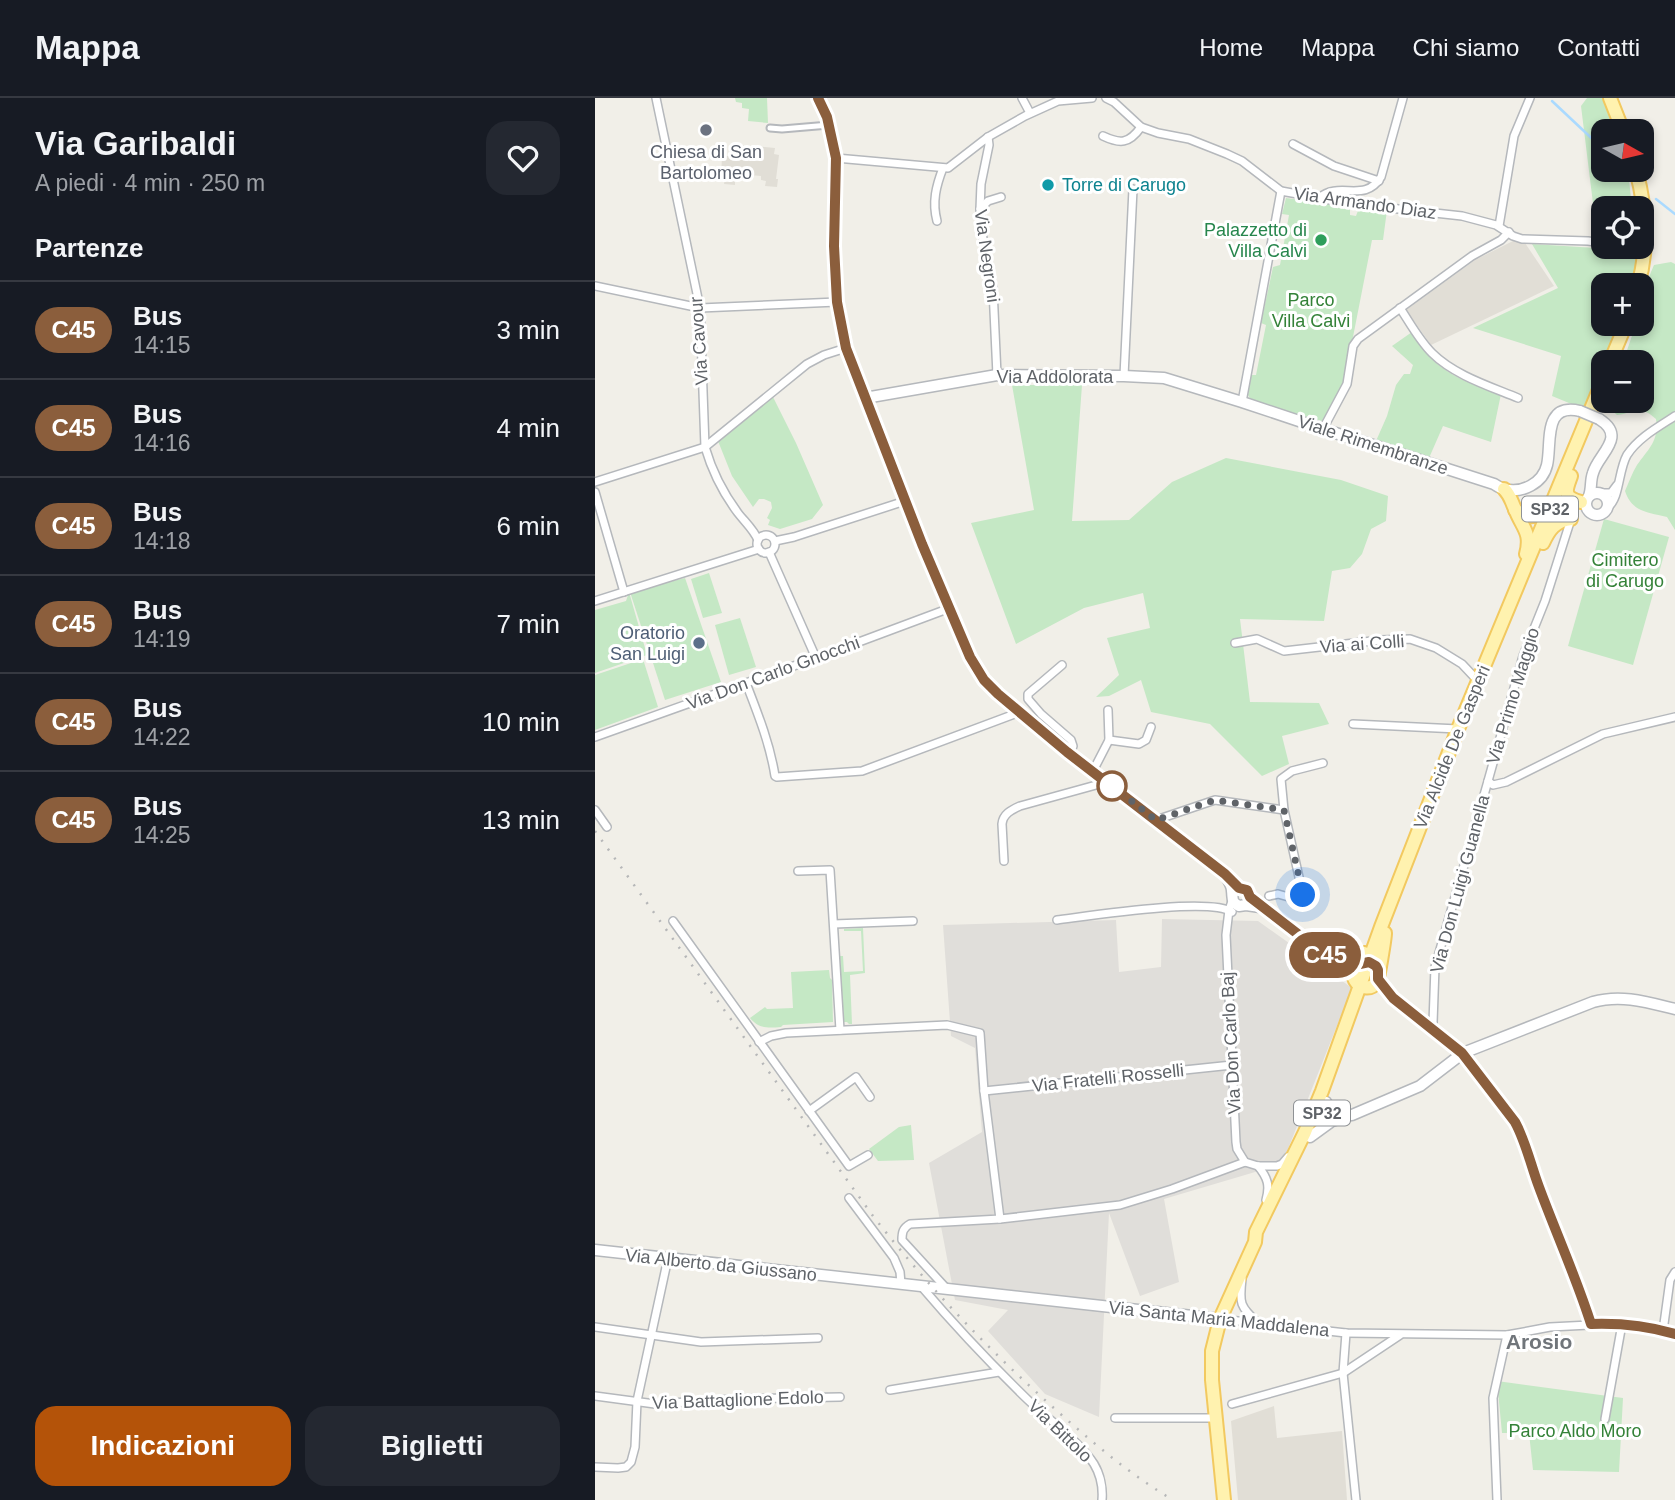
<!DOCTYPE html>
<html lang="it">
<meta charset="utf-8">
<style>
:root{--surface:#171b24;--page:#242831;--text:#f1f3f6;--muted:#9ea1a6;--line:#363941;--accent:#b45309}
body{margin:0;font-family:Arial,sans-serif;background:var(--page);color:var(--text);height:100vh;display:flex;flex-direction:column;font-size:26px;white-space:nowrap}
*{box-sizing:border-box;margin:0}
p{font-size:23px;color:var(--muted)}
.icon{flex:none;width:38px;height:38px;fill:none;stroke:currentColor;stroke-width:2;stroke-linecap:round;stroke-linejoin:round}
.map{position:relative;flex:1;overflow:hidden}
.sheet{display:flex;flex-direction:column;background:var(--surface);width:595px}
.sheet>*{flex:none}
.badge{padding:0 14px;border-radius:23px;font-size:24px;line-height:46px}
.needle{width:46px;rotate:98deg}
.fabs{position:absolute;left:996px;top:21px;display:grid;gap:14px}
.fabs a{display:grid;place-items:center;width:63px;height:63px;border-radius:14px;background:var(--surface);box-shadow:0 4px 10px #0003;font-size:35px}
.you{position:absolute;width:35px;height:35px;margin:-18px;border:5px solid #fff;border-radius:50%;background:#1a73e8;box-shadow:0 0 0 10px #1a73e833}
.map>.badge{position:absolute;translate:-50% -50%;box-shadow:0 0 0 4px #fff}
h2{padding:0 35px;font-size:26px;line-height:63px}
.round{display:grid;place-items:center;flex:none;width:74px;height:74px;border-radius:21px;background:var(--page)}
.headline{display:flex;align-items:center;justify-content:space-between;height:119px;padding:0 35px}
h1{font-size:33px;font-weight:700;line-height:52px}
.cta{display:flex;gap:14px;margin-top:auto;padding:14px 35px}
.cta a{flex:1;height:80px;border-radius:21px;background:var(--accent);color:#fff;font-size:28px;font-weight:700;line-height:80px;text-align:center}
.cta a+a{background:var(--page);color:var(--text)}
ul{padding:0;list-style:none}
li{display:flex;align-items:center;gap:21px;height:98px;padding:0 35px;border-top:2px solid var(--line)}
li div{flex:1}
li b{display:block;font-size:26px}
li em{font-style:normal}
li .badge{min-width:77px;font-weight:700;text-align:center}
header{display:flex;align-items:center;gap:42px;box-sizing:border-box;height:98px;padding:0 35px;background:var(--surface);border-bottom:2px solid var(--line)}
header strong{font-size:33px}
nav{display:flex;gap:38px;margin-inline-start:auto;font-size:24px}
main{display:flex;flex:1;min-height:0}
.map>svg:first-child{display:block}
.industrial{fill:#e0deda}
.education{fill:#e1ded6}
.green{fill:#c5e8c5}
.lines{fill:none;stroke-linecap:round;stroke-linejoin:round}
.stream{stroke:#aadaff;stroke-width:2.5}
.pedestrian-casing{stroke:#b5b8bc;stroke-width:9}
.minor-casing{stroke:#b5b8bc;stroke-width:10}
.tertiary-casing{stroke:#b5b8bc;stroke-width:13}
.primary-casing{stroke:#f2c960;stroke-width:16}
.pedestrian{stroke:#fff;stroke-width:5}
.minor{stroke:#fff;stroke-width:7}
.tertiary{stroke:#fff;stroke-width:10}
.primary{stroke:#fff2af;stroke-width:12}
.rail{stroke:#b6b7b8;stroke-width:2.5;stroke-dasharray:2 9;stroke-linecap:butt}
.tertiary-bridge-casing{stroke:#b5b8bc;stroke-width:13;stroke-linecap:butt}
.tertiary-bridge{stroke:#fff;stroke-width:10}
.line-casing{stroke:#fff;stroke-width:16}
.line{stroke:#8b5e3c;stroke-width:10}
.walk{stroke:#5f6368;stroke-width:7;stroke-dasharray:0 12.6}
.worship-dot{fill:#6b7280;stroke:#fff;stroke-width:2.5}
.culture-dot{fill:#0f9aa8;stroke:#fff;stroke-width:2.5}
.leisure-dot{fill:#2e9e5b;stroke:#fff;stroke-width:2.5}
.service-dot{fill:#5c6f8a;stroke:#fff;stroke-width:2.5}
.stop-dot{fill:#fff;stroke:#8b5e3c;stroke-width:3.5}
.labels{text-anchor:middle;stroke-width:6;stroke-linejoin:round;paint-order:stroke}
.shield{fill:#fff;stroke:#8f9295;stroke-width:2}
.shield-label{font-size:16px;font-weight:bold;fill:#5f6368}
.worship-label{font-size:18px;fill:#5b616d;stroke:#fff}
.culture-label{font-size:18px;fill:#0d838f;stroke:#fff;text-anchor:start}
.street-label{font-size:18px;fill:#5f6368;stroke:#fff}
.leisure-label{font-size:18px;fill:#27864d;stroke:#fff;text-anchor:end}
.park-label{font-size:18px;fill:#348238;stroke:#fff}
.service-label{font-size:18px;fill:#4e5e75;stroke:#fff;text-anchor:end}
.quarter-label{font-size:21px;font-weight:bold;fill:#70757a;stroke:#fff}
</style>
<header>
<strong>Mappa</strong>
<nav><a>Home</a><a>Mappa</a><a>Chi siamo</a><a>Contatti</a></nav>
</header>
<main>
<section class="sheet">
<div class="headline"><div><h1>Via Garibaldi</h1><p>A piedi · 4 min · 250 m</p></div><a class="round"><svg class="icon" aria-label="heart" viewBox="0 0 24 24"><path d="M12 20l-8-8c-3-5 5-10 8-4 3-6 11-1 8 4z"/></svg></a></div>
<h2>Partenze</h2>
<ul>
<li><span class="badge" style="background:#8b5e3c;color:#fff">C45</span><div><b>Bus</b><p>14:15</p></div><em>3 min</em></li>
<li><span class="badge" style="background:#8b5e3c;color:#fff">C45</span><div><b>Bus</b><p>14:16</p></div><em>4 min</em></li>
<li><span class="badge" style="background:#8b5e3c;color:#fff">C45</span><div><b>Bus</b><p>14:18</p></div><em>6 min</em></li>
<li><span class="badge" style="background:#8b5e3c;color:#fff">C45</span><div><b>Bus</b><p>14:19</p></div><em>7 min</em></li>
<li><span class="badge" style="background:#8b5e3c;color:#fff">C45</span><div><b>Bus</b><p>14:22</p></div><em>10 min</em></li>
<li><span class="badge" style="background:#8b5e3c;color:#fff">C45</span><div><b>Bus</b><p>14:25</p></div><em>13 min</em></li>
</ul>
<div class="cta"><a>Indicazioni</a><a>Biglietti</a></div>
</section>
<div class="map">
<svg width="1080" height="1402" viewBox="0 0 1080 1402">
<rect width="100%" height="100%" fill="#f1efe8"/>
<!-- industrial -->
<path class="industrial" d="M 567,821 L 663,823 L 757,890 L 687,1066 L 569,1101 L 584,1184 L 545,1198 L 514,1115 L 504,1319 L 450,1296 L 393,1233 L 413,1212 L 360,1202 L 334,1065 L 387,1034 L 380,950 L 356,938 L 348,827 L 521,822 L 524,874 L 566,869 Z"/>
<!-- education -->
<g class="education">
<path d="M 135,46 L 180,50 L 179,56 L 184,57 L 181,81 L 183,81 L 182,89 L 170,88 L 171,83 L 166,82 L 166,78 L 144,76 L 144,81 L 140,81 L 140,87 L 129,86 L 130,81 L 126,80 L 127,58 L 134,58 Z"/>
<path d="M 918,143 L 930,145 L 959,188 L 836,247 L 811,212 L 880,162 Z"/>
<path d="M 679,1308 L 682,1340 L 747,1333 L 752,1402 L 643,1402 L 636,1323 Z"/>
</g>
<!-- green -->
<g class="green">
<path d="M 140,0 L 172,0 L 173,25 L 153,23 L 154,11 L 147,10 L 147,5 L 141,4 Z"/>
<path d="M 992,0 L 1007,0 L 1020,33 L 1008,33 L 1008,72 L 1033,72 L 1037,110 L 1008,110 L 1008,142 L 1002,138 L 986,8 Z"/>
<path d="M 691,100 L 753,108 L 755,111 L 755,117 L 761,118 L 764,110 L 792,112 L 788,142 L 777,142 L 749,285 L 730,321 L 727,323 L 664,305 L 656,302 L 653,297 L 656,277 L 661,277 L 671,227 L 666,225 L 678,169 L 685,167 L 694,117 L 687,116 Z"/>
<path d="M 937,146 L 1001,150 L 1042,157 L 1038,187 L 1008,187 L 1008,226 L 1027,226 L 1011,264 L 1008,264 L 1008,271 L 991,312 L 957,298 L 966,258 L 878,230 L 963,190 Z"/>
<path d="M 1076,164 L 1080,166 L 1080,445 L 1080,432 L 1072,419 C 1052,414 1037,414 1030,393 C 1034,384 1037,375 1042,367 C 1054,350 1064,343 1061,321 C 1044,306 1042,314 1022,317 L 1013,309 L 1013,303 L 1046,303 L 1046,264 L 1028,264 L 1041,226 L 1046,226 C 1047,205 1050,186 1059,167 Z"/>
<path d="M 817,234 C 822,242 827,251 833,257 C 852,278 880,288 906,296 L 896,344 L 848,328 L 834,360 L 781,343 L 792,318 L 801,287 L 809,276 L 815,276 L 818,267 L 797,248 Z"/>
<path d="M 417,287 L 487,287 L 477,423 L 534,422 L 577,384 L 631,360 L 746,382 L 793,398 L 791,423 L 776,431 L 767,456 L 755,470 L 737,473 L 729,523 L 645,521 L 655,604 L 724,605 L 734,626 L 687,638 L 694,666 L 667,678 L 615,626 L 556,614 L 546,582 L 514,598 L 501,599 L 524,577 L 512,540 L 555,530 L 548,495 L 489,510 L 421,546 L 376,425 L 439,412 Z"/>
<path d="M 178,299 L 201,345 L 228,407 L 217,421 L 185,431 L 173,427 L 175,422 L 172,420 L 177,410 L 176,404 L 169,401 L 164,401 L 158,409 L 137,378 L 123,343 Z"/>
<path d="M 1009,421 L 1074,439 L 1038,567 L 973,548 Z"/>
<path d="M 114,475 L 127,515 L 108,520 L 96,481 Z"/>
<path d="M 90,480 L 126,584 L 70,602 L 35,494 Z"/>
<path d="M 34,494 L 52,557 L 0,575 L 0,512 L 31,503 Z"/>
<path d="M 145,520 L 161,569 L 134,577 L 120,527 Z"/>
<path d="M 48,561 L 63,609 L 0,632 L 0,577 Z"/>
<path d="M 268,830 L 270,875 L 255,877 L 257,926 L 254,926 L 252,924 L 248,924 L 245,858 L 248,858 L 249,874 L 268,873 L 266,833 L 249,833 L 249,831 Z"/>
<path d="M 234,872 L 235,880 L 237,882 L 238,924 L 188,927 L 186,929 C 173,930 164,931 155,920 L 170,909 L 172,911 L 198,910 L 196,874 Z"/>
<path d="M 316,1027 L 319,1062 L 283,1063 L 274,1051 L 304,1029 Z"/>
<path d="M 902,1283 L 1028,1300 L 1024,1374 L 938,1372 L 934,1335 L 907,1335 Z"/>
</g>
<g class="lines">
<!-- stream -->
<g class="stream">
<path d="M 957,3 L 1008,51"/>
<path d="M 1030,72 L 1037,78"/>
<path d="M 1061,101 L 1080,116"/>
</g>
<defs>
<path id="pedestrian" d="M 175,30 L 187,31 L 234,27"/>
<g id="minor">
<path d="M 61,0 L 105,210 L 110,349 C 117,373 128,395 143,415 C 150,424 159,432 163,442"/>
<path d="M 427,0 L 435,15"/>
<path d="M 511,0 L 519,4 L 546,29 L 563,35 L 594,41 L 632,56 L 647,63 L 686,93 L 758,106 L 867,118 L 901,127 L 918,138 L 927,141 L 993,143 L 1008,145"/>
<path d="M 508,38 C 525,46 534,46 546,29"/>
<path d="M 393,39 L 394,47 L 386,86 L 385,111 L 388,141 L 398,191 L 402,277"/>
<path d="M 698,46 L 739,68 L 784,83"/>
<path d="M 241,60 L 353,70 L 393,39 L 430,18 L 463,3 L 497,0"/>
<path d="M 724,100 C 745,82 769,106 786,79 L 808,0"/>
<path d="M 385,111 L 393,103 L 406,99"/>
<path d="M 342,123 C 337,104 341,88 348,70"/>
<path d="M 904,128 L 919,38 L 935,0"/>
<path d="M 1036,149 L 1040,149"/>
<path d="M 0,188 L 105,210 L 242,204"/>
<path d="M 805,210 C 815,225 824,242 837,255 C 859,277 894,288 923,300"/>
<path d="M 529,278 L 538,91"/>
<path d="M 647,304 L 686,93"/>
<path d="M 728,331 L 752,286 L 758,248 L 763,241 L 877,158 L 906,142 L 914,134"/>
<path d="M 0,384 L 110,349 L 212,266 L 229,257 L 251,250"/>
<path d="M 0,394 L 29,494"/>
<path d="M 1007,395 L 1016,395 L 1022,387"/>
<path d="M 1013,409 C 1025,400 1023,373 1032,357 C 1043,340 1063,329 1080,318"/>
<path d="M 976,421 L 950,503 L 928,558 L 893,683 L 898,687 L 911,684 L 1008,636 L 1080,619"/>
<circle cx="171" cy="446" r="9"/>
<path d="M 180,443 L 199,439 L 310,403"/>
<path d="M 174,454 L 221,560"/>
<path d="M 0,503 L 164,451"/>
<path d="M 640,545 L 662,541 L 689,553 L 786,542 L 815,541 L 841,550 L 867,566 L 883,583"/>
<path d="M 467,567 L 433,596 L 433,601 L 446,616 L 476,642 L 478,648 L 475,655"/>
<path d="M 151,585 C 163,616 175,646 180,678 L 182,679 L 267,673 L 425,614"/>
<path d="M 758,626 L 863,631"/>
<path d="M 0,639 L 221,560 L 355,510"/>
<path d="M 514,642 L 544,646 L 551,642 L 556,629"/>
<path d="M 498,673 L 514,642 L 513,612"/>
<path d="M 0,712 L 12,729"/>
<path d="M 689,712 L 686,681 L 697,673 L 728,665"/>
<path d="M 561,722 L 620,702 L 689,712 L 708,797 L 707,800 L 697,800 L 683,796 L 674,798"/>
<path d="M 409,763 L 407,726 C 408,716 416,712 425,708 L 512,684"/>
<path d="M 203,773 L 235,772 L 245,932"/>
<path d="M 637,803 L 634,812 L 631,837 L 641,1044 L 642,1051 L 650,1064"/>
<path d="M 462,822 C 494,818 614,799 637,814"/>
<path d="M 78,823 L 254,1068 L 273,1057"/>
<path d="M 239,826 L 318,823"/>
<path d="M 837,932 L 838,925 L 840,869 L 893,683"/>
<path d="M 164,944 L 176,938 L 191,935 L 352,927 L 385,935 L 389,993 L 405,1121 L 315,1126 C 308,1130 307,1134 307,1142 L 351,1190"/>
<path d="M 868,955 L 920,1024 C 931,1044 936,1068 944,1089 C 961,1135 981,1179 996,1226"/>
<path d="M 389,993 L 637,967"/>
<path d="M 214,1013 L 261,979 L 275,999"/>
<path d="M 663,1068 C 673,1080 675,1088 671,1102"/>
<path d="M 254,1100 L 299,1160 L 305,1174 L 306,1186"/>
<path d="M 405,1121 L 525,1107 L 577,1091 L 650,1064 L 663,1068 L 682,1068 L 687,1066 L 693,1059"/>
<path d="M 647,1181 C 644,1205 645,1209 663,1225"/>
<path d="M 326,1188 C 360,1228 396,1266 433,1302 C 452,1320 486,1345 499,1366 C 505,1376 508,1390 507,1402"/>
<path d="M 625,1221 L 751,1235 L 912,1237 L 955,1229 L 1014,1226 L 1060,1231 L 1080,1236"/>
<path d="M 0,1229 L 106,1244 L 223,1240"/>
<path d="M 1068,1233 L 1075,1182 L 1080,1174"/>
<path d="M 751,1235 L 748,1275 L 761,1402"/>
<path d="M 295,1292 L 404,1274"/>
<path d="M 0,1298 L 60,1306 L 139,1301 L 245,1299"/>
<path d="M 637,1306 L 748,1275 L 805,1237"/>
<path d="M 520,1320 L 620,1320"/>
<path d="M 1010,1321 L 1027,1226"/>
<path d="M 0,1369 L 23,1370 L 31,1369 L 36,1364 L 40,1349 L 42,1303 L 73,1160"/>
<path d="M 902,1402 L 898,1300 L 912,1237"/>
</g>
<g id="tertiary">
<path d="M 223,0 L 232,19 L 241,60 L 239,148 L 242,204 L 251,250 L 327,446 L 375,559 L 389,582 L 403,596 L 472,654 L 630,776 L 644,790 L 652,792 L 655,799 L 730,857 C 741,863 752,870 759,881"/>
<path d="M 270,300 L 402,277 L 529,278 L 569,280 L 647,304 L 728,331 L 899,386 C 902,388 905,390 909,391 C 927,396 948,385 952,367 C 957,346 947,304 985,313"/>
<circle cx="1002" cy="406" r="11"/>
<path d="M 994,398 C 997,390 995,383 998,375 C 1003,356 1033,339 1004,321"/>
<path d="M 632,780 C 634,784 637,788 637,793 C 638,801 636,804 644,808 L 651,807 L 665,809"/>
<path d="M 783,881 L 798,900 L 868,955"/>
<path d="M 731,1004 C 736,1015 745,1020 757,1017 L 825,988 L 868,955 L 998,904 C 1026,896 1052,904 1080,911"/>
<path d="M 715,1039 L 737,1023 L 749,1019"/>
<path d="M 0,1152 L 625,1221"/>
</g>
<g id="primary">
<path d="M 1015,0 L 1028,33"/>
<path d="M 1041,72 C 1051,109 1054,150 1043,187"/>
<path d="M 1015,264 L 1031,226"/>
<path d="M 976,378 C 971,392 967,399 986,404"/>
<path d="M 909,391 C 916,398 916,403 920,411 C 927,430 937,434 931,456"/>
<path d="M 920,412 C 928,418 935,420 944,417 L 950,406"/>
<path d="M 948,445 C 954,432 960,423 976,421"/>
<path d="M 751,864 L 761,861 L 769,855"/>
<path d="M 783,872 L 779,866 L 769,864 C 744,875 770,901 782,884 C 783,881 790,841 790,835"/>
<path d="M 629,1402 L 617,1282 L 617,1253 L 625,1221 L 660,1144 L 661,1134 L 710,1034 L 727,993 L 786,829 L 863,631 L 1008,282"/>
</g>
</defs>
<!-- pedestrian casing -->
<use href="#pedestrian" class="pedestrian-casing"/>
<!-- minor casing -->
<use href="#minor" class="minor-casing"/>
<!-- tertiary casing -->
<use href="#tertiary" class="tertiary-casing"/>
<!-- primary casing -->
<use href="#primary" class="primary-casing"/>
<!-- pedestrian -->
<use href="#pedestrian" class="pedestrian"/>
<!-- minor -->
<use href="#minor" class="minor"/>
<!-- tertiary -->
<use href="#tertiary" class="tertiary"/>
<!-- primary -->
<use href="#primary" class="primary"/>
<!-- rail -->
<path class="rail" d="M 0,733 L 278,1118 C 332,1187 386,1244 451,1303 C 491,1339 531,1374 578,1402"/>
<defs>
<path id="tertiary-bridge" d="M 985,313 L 1004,321"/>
</defs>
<!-- tertiary-bridge casing -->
<use href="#tertiary-bridge" class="tertiary-bridge-casing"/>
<!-- tertiary-bridge -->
<use href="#tertiary-bridge" class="tertiary-bridge"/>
</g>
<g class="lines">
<defs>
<path id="line" d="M 223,0 L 232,19 L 241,60 L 239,148 L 242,204 L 251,250 L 327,446 L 375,559 L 389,582 L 403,596 L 472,654 L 630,776 L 644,790 L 652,792 L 655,799 L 730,857 L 746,863 L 765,866 L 774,864 L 781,868 L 783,872 L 783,881 L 798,900 L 867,955 L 920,1024 C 931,1044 936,1068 944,1089 C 961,1135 981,1179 996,1226 C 1024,1225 1053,1228 1080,1236"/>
</defs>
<!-- line casing -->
<use href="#line" class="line-casing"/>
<!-- line -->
<use href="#line" class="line"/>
<!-- walk -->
<path class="walk" d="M 517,688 L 512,684 L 561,722 L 620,702 L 689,712 L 708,797"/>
</g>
<!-- markers -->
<circle class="worship-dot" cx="111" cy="32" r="7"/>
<circle class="culture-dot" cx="453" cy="87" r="7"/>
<circle class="leisure-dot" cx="726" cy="142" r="7"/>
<circle class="service-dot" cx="104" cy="545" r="7"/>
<circle class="stop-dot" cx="517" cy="688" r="14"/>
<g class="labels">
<!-- shield labels -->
<g class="shield">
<rect x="927" y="398.5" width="56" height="25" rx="5"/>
<rect x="699" y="1002.5" width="56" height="25" rx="5"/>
</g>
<g class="shield-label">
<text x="955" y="417">SP32</text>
<text x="727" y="1021">SP32</text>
</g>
<!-- worship labels -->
<g class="worship-label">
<text x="111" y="60">Chiesa di San<tspan x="111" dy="21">Bartolomeo</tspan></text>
</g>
<!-- culture labels -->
<g class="culture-label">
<text x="467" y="93">Torre di Carugo</text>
</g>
<!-- street labels -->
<g class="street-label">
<text transform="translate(770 105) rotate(8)" y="6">Via Armando Diaz</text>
<text transform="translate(392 158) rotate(82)" y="6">Via Negroni</text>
<text transform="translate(104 243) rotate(-94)" y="6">Via Cavour</text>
<text x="460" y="285">Via Addolorata</text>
<text transform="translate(778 347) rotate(18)" y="6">Viale Rimembranze</text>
<text transform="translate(767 546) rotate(-4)" y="6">Via ai Colli</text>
<text transform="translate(178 575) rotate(-20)" y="6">Via Don Carlo Gnocchi</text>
<text transform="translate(918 598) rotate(-73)" y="6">Via Primo Maggio</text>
<text transform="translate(857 649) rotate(-68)" y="6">Via Alcide De Gasperi</text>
<text transform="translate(865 786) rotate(-75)" y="6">Via Don Luigi Guanella</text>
<text transform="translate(636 945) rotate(-93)" y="6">Via Don Carlo Baj</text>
<text transform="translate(513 980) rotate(-6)" y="6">Via Fratelli Rosselli</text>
<text transform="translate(126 1167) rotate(6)" y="6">Via Alberto da Giussano</text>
<text transform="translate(624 1221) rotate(6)" y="6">Via Santa Maria Maddalena</text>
<text transform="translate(143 1302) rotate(-2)" y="6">Via Battaglione Edolo</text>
<text transform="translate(465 1333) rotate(44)" y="6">Via Bittolo</text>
</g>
<!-- leisure labels -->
<g class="leisure-label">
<text x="712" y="138">Palazzetto di<tspan x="712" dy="21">Villa Calvi</tspan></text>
</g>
<!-- park labels -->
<g class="park-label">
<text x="716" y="208">Parco<tspan x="716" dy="21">Villa Calvi</tspan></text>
<text x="1030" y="468">Cimitero<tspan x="1030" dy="21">di Carugo</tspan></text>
<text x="980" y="1339">Parco Aldo Moro</text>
</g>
<!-- service labels -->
<g class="service-label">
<text x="90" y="541">Oratorio<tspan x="90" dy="21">San Luigi</tspan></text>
</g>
<!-- quarter labels -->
<g class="quarter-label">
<text x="944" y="1251">Arosio</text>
</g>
</g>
</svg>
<div class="fabs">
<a><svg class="needle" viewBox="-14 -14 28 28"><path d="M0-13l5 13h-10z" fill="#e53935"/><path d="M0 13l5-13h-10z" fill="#9ea1a6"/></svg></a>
<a><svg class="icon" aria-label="locate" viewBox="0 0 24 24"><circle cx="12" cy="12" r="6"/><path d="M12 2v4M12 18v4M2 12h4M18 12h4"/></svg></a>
<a>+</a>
<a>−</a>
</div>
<div class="you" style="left:708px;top:797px"></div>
<b class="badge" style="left:730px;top:857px;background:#8b5e3c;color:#fff">C45</b>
</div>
</main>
